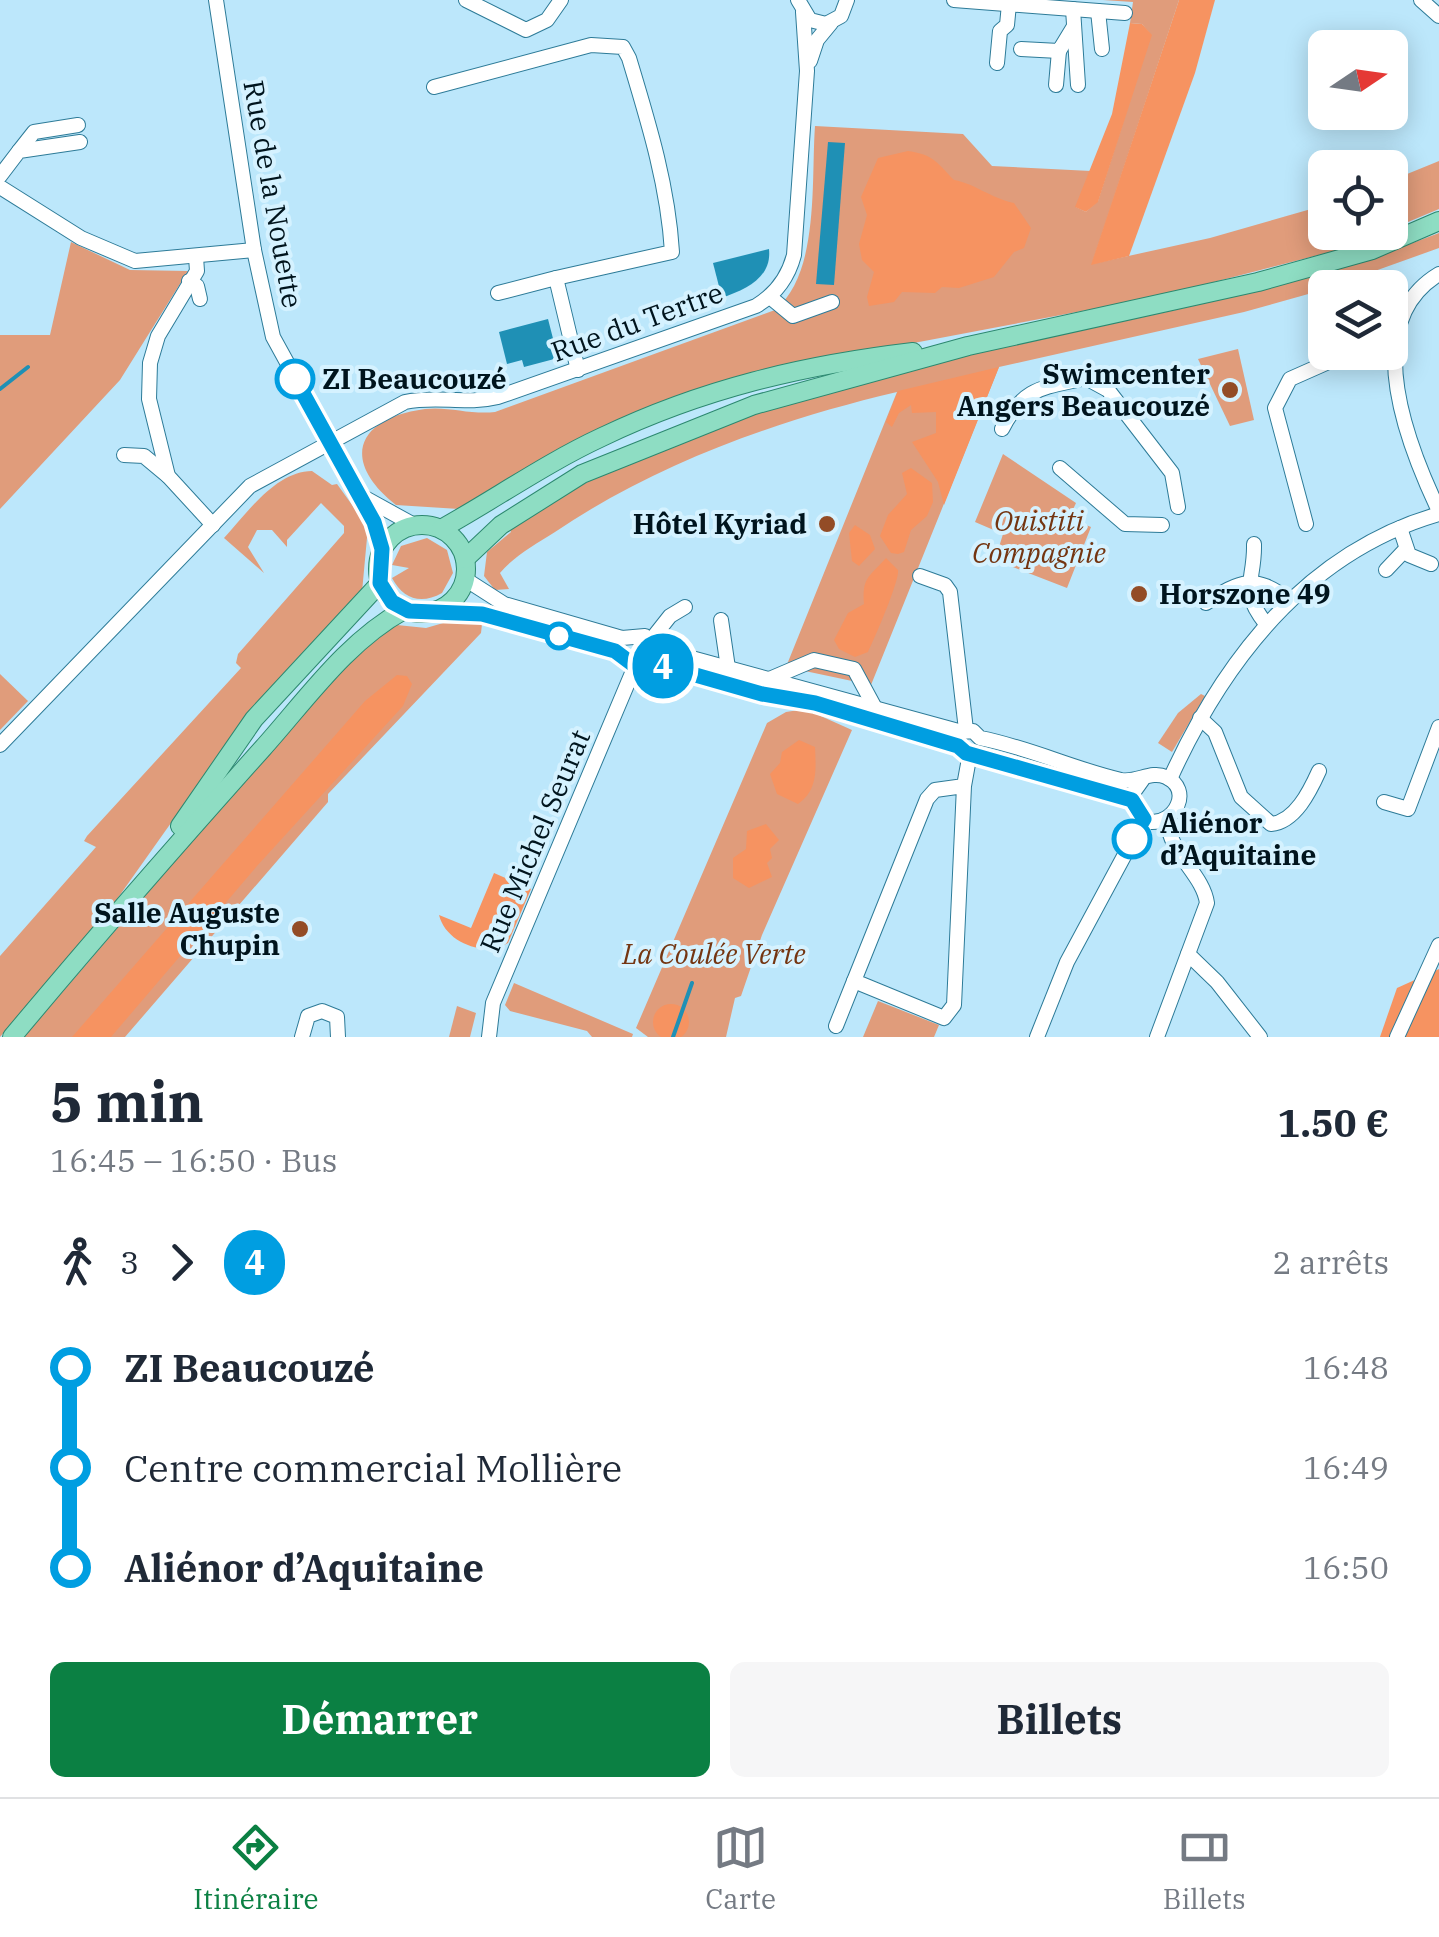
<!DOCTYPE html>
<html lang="fr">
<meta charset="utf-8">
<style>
:root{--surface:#fff;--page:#f6f6f7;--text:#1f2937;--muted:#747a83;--line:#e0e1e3;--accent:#0b8043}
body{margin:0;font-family:"IBM Plex Serif",serif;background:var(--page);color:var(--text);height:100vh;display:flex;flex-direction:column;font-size:38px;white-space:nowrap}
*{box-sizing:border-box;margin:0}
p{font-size:32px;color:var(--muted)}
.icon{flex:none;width:55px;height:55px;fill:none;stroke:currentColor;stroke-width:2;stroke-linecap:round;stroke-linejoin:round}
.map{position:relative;height:1037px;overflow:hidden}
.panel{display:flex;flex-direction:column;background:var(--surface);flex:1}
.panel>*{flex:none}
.badge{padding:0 20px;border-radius:32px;font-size:35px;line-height:65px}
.needle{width:65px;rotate:77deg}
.fabs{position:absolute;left:1308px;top:30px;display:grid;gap:20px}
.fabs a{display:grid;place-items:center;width:100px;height:100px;border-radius:15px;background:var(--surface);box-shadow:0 5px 25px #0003;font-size:50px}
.map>.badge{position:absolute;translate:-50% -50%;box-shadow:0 0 0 5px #fff}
.legs{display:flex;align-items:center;gap:15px;height:110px;padding:0 50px;font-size:32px}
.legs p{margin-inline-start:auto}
.overview{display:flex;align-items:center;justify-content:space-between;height:170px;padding:0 50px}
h1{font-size:55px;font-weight:800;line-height:75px}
.button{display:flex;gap:20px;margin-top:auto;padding:20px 50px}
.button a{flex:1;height:115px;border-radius:15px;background:var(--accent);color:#fff;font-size:40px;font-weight:800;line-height:115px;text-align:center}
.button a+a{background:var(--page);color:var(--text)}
ul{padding:0 50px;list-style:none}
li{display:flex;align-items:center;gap:35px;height:100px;font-size:38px}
li i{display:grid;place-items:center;width:15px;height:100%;margin:0 12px;background:currentColor}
li i::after{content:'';width:25px;height:25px;margin:-12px;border:8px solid;border-radius:50%;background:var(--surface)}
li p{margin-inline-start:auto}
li:first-child i{background:linear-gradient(#0000 50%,currentColor 0)}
li:last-child i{background:linear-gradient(currentColor 50%,#0000 0)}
.menu{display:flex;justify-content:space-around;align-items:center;height:140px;border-top:2px solid var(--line);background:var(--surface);font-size:28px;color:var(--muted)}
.menu a{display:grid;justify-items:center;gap:5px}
.menu .active{color:var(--accent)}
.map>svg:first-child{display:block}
.green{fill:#e09c7b}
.forest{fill:#f69361}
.water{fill:#1f90b5}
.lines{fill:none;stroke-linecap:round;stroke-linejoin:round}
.stream{stroke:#1f90b5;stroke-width:4}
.minor-casing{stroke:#2d7b98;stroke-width:16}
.major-casing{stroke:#2c886f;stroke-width:20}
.minor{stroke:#fff;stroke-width:14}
.major{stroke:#8eddc3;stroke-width:18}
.line-1-casing{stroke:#fff;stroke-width:22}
.line-1{stroke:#009ee1;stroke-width:15}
.stop-1-dot{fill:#fff;stroke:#009ee1;stroke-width:5}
.poi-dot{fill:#934c26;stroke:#d5f2ff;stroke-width:4}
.labels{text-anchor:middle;stroke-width:8;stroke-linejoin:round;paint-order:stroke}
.street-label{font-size:28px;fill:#00141d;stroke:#d5f2ff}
.poi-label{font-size:28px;font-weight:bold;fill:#00141d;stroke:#d5f2ff;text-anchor:end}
.stop-label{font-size:28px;font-weight:bold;fill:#00141d;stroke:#d5f2ff;text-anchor:start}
.park-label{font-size:28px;font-style:italic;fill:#743511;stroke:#d5f2ff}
</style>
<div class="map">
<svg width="1439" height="1037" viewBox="0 0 1439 1037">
<rect width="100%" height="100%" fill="#bce7fb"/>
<!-- green -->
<g class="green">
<path d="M 1103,0 L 1179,0 L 1092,264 L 1210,238 L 1325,205 L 1325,232 L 1390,232 L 1390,181 L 1439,161 L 1439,209 L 1346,248 L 1156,297 L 771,370 L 489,496 L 485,493 L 459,509 L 396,505 C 340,461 356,418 425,409 C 448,406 471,415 495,412 L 775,310 C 820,273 811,180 815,126 L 963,134 L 992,166 L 1091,171 L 1076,207 L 1086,212 L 1098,201 L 1151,35 L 1142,24 L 1130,23 L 1133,2 Z"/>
<path d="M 1439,233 L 1439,248 L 1319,291 L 1244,312 L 999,367 L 871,685 L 786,667 L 897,392 C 778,420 657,463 555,532 C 536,544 514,556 500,573 L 509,589 L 495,590 L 484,576 L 487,552 L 511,532 L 508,526 C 582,483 660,443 741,415 C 969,338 1214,321 1439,233 Z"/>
<path d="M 71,242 L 130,270 L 188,271 L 120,380 L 0,509 L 0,335 L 50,335 Z"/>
<path d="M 1238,349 L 1254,420 L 1230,426 L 1198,359 Z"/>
<path d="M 1003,454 L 1076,503 L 1069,518 L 1091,527 L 1067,588 L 995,560 L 1003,534 L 975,522 Z"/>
<path d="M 312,471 L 332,485 L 337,484 L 368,527 L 362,592 L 222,751 L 110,909 L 0,1037 L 0,956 L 96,847 L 84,841 L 87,836 L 241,668 L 236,663 L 238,654 L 344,533 L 344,526 L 321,503 L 287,540 L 287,547 L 272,530 L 257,530 L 248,547 L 264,573 L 224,538 C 246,514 276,471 312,471 Z"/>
<path d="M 427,538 L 447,550 L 453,573 L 442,593 C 421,605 403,599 392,578 L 409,568 L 392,565 L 401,546 Z"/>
<path d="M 457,619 L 482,624 L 481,633 L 328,794 L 328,802 L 125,1037 L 24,1037 L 299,716 L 376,634 L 397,625 L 426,628 Z"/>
<path d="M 0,674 L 28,701 L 0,730 Z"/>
<path d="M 1201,694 L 1205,696 L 1172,752 L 1158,743 L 1178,713 Z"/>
<path d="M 805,709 L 852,730 L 762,935 L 741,996 L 735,998 L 726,1037 L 648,1037 L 636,1028 L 767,723 L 786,712 Z"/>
<path d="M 514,983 L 633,1034 L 632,1037 L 592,1037 L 587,1031 L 510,1011 L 505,1005 Z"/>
<path d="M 878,1001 L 939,1025 L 934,1037 L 863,1037 Z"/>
<path d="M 457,1006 L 476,1013 L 470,1037 L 449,1037 Z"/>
</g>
<!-- forest -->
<g class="forest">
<path d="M 1179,0 L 1215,0 L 1195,73 L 1129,256 L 1091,265 Z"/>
<path d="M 1130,23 L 1142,24 L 1152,35 L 1098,202 L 1086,212 L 1075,207 L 1112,114 Z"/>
<path d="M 908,151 C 935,155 937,163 954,180 C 976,184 990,198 1014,203 L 1031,228 L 1024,248 L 1014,252 L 994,277 L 959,288 L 942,287 L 935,293 L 902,292 L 894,302 L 869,306 L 867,297 L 874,272 L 862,260 L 859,244 L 867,215 L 861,197 L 878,158 Z"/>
<path d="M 999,367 L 944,505 L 938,482 L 912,442 L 936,433 L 936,412 L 912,413 L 911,405 L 899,413 L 892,427 L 886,422 L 898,391 Z"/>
<path d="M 911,468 L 932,483 L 933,502 L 927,516 L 911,530 L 904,552 L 898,554 L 891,553 L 880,536 L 888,515 L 907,494 L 902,473 Z"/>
<path d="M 855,525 L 870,535 L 875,549 L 859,566 L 852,561 L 849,533 Z"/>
<path d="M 886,558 L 898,570 C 900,580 874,640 868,652 L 855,657 L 839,649 L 834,640 L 848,613 L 864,604 C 862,578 868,578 886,558 Z"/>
<path d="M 397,675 L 407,676 L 412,684 L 403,706 L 257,866 L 111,1037 L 72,1037 L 365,701 Z"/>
<path d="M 799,740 L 815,747 C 816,769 818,790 798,804 L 777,794 L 770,774 L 780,763 L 782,752 Z"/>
<path d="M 766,824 L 779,840 L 770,849 L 772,858 L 767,863 L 772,877 L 749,888 L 733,878 L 733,858 L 746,849 L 747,831 Z"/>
<path d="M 494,873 L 531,889 L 508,943 C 484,957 446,943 439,915 L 471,928 Z"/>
<path d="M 1439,969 L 1439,1037 L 1380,1037 L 1397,988 Z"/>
<circle cx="671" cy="1022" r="18"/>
</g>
<!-- water -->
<g class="water">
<path d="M 828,142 L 845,143 L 834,285 L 816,284 Z"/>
<path d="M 769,249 C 772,278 746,289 722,298 L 713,263 Z"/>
<path d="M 548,319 L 558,358 L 524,367 L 522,360 L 507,364 L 499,332 Z"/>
</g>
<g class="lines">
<!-- stream -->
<g class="stream">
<path d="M 0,389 L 28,367"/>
<path d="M 673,1037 L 692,983"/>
</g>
<defs>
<g id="minor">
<path d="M 216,0 L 254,250 L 273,337 L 367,508 L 382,549"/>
<path d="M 466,0 L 526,30 L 547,20 L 561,0"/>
<path d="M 798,0 L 810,20 L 826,24 L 841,16 L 847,0"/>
<path d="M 954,0 L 1125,13"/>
<path d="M 1421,0 L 1439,16"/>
<path d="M 1073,9 L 1078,85"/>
<path d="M 1098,11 L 1102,49"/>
<path d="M 1021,49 L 1059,51 L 1073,28"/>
<path d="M 810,61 L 817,40 L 831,23"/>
<path d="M 997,63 L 1000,31 L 1007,25 L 1009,4"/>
<path d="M 1056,85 L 1059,51"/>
<path d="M 434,87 L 591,45 L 623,47 L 629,58 C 648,121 668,185 672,252 L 556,278 L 578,370"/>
<path d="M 19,151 L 34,132 L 78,125"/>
<path d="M 0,176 L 19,151 L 80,142"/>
<path d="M 0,187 L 81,238 L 135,261 L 254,250"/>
<path d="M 196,257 L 197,271 L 158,336 L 150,363 L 149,399 L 168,476 L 213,525"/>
<path d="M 1439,274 C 1359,322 1407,444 1439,511"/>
<path d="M 189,281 L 197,286 L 200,299"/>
<path d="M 498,293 L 556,278"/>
<path d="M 770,297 L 793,316 L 832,302"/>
<path d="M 1002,429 C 1024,386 1043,388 1086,378 L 1108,390 L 1172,473 L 1178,507"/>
<path d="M 124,455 L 144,456 L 168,476"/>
<path d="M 1060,468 L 1125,524 L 1162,525"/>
<path d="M 365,498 L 414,525"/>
<path d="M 1306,524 L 1275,408 L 1290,379 L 1351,352"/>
<path d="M 1400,528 L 1409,555 L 1431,564"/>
<path d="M 1254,544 C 1255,583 1238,588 1266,624"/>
<path d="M 1386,570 L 1405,550"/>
<path d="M 920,576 L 945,585 L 950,592 L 966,730"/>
<path d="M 465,579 L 504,604 L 622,638 L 645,636 L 655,648"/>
<path d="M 1206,603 C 1241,580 1254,574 1289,600"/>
<path d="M 441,609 L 482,614 L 615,651 L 631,664 L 643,666"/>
<path d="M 721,620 L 728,668"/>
<path d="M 651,640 L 670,616 L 685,607"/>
<path d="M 655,648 L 962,732 L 973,731 L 980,738 C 1028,747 1073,769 1121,780 C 1137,783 1151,770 1166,777 C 1193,790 1175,824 1150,822 L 1136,811 L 1133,793 L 1143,779"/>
<path d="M 650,662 L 762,694 L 815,703 L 958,746 L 964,753 L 1132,800"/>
<path d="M 767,680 L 814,660 L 854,669 L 874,706"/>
<path d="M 1200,718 L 1215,732 L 1241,797 L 1271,824 C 1295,822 1310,791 1319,771"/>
<path d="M 0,745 L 250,486 L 405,402 C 437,395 466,405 498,397 L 756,306 C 776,294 788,278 794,255 L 807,71 L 803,12"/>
<path d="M 1170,779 C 1224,660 1307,552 1439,514"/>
<path d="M 964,786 L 935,790 L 927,799 L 854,981 L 944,1018 L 954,1005 L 964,786 L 970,753"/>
<path d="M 1384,802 L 1408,809 L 1439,727"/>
<path d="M 1188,954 L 1217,982 L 1260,1037"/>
<path d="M 836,1026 L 854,981"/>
<path d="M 302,1037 L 308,1016 L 322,1011 L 337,1017 L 338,1037"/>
<path d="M 489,1037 L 493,1003 L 635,666"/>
<path d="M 1037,1037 L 1067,962 L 1144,819"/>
<path d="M 1157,1037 L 1207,903 C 1203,874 1170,855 1167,820"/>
<path d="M 1397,1037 L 1439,945"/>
</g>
<g id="major">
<circle cx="422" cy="569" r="44"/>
<path d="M 441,529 C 495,499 546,463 602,437 C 702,389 803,365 913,352"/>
<path d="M 465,559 L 501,525 L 582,474 L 754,405 L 968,346 L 1258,282 L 1372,250 L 1439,221"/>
<path d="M 180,826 L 254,719 L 380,583"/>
<path d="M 12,1037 C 94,939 178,843 263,748 C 306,700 347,641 404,610"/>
</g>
</defs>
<!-- minor casing -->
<use href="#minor" class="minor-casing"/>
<!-- major casing -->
<use href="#major" class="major-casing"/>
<!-- minor -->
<use href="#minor" class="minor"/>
<!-- major -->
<use href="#major" class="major"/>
</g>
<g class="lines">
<defs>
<path id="line-1" d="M 295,379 L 374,522 L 382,549 L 380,583 L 392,602 L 409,611 L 482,614 L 615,651 L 635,666 L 650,662 L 762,694 L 815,703 L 958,746 L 966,753 L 1132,800 L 1144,819 L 1132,839"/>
</defs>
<!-- line-1 casing -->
<use href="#line-1" class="line-1-casing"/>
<!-- line-1 -->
<use href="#line-1" class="line-1"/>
</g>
<!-- markers -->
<g class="stop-1-dot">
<circle cx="295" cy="379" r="18"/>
<circle cx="559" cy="636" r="12"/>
<circle cx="1132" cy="839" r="18"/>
</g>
<g class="poi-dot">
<circle cx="1230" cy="390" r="10"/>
<circle cx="827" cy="524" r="10"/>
<circle cx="1139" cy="594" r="10"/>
<circle cx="300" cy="929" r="10"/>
</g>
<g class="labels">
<!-- street labels -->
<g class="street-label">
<text transform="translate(273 194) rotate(80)" y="10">Rue de la Nouette</text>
<text transform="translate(637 322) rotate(-20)" y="10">Rue du Tertre</text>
<text transform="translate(535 841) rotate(-67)" y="10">Rue Michel Seurat</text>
</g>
<!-- poi labels -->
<g class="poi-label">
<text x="1210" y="384">Swimcenter<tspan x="1210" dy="32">Angers Beaucouzé</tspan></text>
<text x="807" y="534">Hôtel Kyriad</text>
<text x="1159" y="604" text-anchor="start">Horszone 49</text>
<text x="280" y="923">Salle Auguste<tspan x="280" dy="32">Chupin</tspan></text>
</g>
<!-- stop labels -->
<g class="stop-label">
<text x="322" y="389">ZI Beaucouzé</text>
<text x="1160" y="833">Aliénor<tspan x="1160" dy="32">d’Aquitaine</tspan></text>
</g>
<!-- park labels -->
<g class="park-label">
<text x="1039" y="531">Ouistiti<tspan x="1039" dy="32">Compagnie</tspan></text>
<text x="714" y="964">La Coulée Verte</text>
</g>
</g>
</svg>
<div class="fabs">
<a><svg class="needle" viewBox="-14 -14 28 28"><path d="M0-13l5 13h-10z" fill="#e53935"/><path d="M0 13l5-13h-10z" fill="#747a83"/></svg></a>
<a><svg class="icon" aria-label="locate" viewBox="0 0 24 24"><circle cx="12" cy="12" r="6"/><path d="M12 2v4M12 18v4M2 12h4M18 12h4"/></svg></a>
<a><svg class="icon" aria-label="layers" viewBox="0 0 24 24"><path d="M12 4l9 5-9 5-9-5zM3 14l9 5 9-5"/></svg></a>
</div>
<b class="badge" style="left:663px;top:666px;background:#009ee1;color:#fff">4</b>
</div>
<section class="panel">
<div class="overview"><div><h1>5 min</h1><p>16:45 – 16:50 · Bus</p></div><b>1.50 €</b></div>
<div class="legs"><svg class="icon" aria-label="walk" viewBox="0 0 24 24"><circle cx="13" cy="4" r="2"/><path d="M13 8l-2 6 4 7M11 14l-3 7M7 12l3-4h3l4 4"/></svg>3<svg class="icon" aria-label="forward" viewBox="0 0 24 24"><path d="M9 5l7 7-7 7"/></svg><b class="badge" style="background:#009ee1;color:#fff">4</b><p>2 arrêts</p></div>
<ul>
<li><i style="color:#009ee1"></i><b>ZI Beaucouzé</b><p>16:48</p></li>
<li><i style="color:#009ee1"></i><span>Centre commercial Mollière</span><p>16:49</p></li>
<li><i style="color:#009ee1"></i><b>Aliénor d’Aquitaine</b><p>16:50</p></li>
</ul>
<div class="button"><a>Démarrer</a><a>Billets</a></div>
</section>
<nav class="menu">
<a class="active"><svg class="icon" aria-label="directions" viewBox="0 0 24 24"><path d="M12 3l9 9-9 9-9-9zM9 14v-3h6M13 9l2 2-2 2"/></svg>Itinéraire</a>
<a><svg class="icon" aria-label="map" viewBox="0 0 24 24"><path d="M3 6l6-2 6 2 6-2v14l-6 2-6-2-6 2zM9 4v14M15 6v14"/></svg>Carte</a>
<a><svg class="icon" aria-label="tickets" viewBox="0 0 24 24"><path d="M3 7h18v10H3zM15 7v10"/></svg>Billets</a>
</nav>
